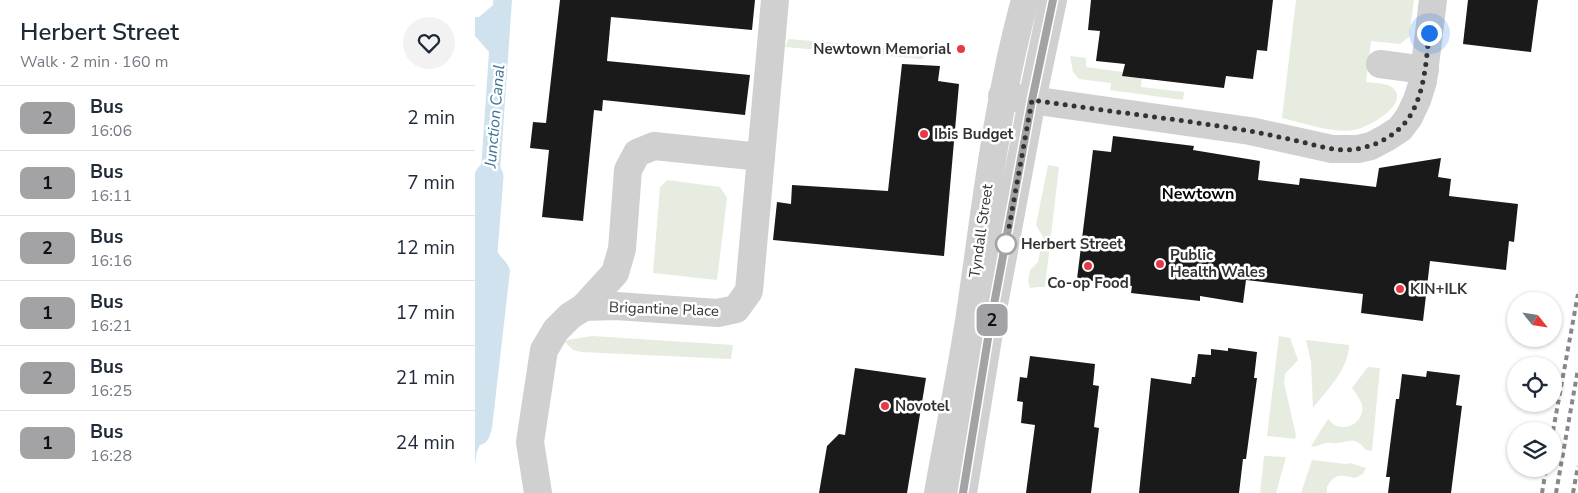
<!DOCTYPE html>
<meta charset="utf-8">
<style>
:root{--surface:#fff;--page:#f2f2f3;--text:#1f2937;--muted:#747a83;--line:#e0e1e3}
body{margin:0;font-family:"Nunito Sans",sans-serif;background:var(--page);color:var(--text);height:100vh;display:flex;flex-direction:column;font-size:19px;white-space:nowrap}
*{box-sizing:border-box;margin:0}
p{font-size:16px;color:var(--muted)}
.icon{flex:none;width:28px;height:28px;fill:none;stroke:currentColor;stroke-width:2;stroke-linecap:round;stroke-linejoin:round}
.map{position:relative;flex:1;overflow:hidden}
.drawer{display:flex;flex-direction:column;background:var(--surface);width:475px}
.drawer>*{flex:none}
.badge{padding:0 10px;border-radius:8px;font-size:18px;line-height:32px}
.needle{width:32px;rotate:120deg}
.controls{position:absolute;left:1032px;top:292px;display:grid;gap:10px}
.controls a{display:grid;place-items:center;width:55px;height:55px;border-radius:50%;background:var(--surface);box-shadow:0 1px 4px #0004;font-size:25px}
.you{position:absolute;width:25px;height:25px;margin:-12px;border:4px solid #fff;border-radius:50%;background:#1a73e8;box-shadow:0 0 0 8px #1a73e833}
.map>.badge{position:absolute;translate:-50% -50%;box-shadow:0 0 0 2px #fff}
.round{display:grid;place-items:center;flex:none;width:52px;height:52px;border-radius:26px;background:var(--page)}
.headline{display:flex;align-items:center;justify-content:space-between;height:85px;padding:0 20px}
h1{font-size:24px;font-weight:600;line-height:38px}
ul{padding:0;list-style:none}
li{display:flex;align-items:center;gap:15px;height:65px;padding:0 20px;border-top:1px solid var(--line)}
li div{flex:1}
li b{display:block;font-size:19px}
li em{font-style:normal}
li .badge{min-width:55px;font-weight:700;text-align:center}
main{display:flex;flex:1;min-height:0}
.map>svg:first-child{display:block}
.green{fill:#e6ecdf}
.water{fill:#cfe2ee}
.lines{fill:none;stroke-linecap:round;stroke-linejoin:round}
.canal{stroke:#cfe2ee;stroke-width:29}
.building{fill:#1a1a1a}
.minor{stroke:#d0d0d0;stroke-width:28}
.tertiary{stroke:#d0d0d0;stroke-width:28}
.rail{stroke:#888;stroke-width:4;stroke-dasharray:5 4;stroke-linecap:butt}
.line-casing{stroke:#fff;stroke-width:11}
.line{stroke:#a3a3a5;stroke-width:8}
.walk{stroke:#333;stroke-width:5;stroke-dasharray:0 9}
.poi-dot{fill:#e63946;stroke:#fff;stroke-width:2}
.stop-dot{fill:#fff;stroke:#a3a3a5;stroke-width:2.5}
.labels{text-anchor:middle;stroke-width:5;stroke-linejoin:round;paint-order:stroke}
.poi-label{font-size:15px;font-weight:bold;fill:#333;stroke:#fff;text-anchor:start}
.street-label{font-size:15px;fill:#333;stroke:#fff}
.stop-label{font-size:15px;font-weight:bold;fill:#333;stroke:#fff;text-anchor:start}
.water-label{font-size:16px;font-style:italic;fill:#3f7597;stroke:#fff}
.neighbourhood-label{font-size:16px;font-weight:bold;fill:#000;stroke:#fff}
</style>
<main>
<section class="drawer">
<div class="headline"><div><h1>Herbert Street</h1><p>Walk · 2 min · 160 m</p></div><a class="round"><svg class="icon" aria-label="heart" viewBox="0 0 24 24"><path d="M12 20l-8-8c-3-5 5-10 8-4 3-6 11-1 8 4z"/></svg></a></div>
<ul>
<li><span class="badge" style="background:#a3a3a5;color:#111">2</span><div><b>Bus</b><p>16:06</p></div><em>2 min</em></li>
<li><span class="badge" style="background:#a3a3a5;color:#111">1</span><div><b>Bus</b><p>16:11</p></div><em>7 min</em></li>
<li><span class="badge" style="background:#a3a3a5;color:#111">2</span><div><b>Bus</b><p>16:16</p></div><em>12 min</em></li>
<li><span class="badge" style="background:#a3a3a5;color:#111">1</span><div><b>Bus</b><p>16:21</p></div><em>17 min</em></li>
<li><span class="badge" style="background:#a3a3a5;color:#111">2</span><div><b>Bus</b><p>16:25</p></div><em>21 min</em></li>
<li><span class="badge" style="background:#a3a3a5;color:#111">1</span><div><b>Bus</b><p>16:28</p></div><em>24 min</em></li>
</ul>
</section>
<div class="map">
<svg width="1103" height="493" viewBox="0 0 1103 493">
<rect width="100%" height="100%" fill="#fff"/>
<!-- green -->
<g class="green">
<path d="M 821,0 L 939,0 L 934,37 L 925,44 L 896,41 L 891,82 C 899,83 912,83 918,88 C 935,104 895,126 883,129 C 861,135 829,123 807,118 Z"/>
<path d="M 314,39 L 449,51 L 448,59 L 310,47 Z"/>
<path d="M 595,56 L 611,58 L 611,67 L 648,72 L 648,76 L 654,77 L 654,75 L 667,76 L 666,87 L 709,92 L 708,100 L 635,90 L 636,83 L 604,79 L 598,72 Z"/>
<path d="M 573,165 L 584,167 L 570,287 L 562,287 L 555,288 L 553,282 L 555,270 L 563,262 L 568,237 L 561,225 Z"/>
<path d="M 192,180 L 245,187 L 252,198 L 242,280 L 178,273 L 185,187 Z"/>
<path d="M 117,336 L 258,345 L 256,359 L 106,352 L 98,350 L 90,342 L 92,340 Z"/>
<path d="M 804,336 L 815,338 L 823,360 L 810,374 L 809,383 L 821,435 L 820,439 L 792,436 Z"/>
<path d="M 831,340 L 874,345 C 874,369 851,391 838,408 L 836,362 Z"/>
<path d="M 893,367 L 905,368 L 897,451 L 891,450 C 880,437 878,441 863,443 C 859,444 854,442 851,443 C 844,444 843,448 836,446 L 853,419 C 855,421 858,425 862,426 C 875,431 890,419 887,405 C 885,399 881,393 877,388 Z"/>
<path d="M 789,456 L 811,457 L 801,493 L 785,493 Z"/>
<path d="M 837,460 L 871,464 L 875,463 L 891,468 L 888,474 L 880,478 C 866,475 860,473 852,487 L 852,493 L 826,493 Z"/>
</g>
<!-- water -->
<g class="water">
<path d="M 18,0 L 37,0 L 22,216 L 3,214 L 14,52 L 0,36 L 0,17 L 4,17 L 18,5 Z"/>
<path d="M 0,242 L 20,244 C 20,255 33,260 35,271 L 17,428 L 14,438 L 10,443 L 5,445 L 2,451 L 0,464 Z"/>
</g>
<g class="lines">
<!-- canal -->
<path class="canal" d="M 0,351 L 14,177"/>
</g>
<!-- building -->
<g class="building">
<path d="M 85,0 L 280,0 L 277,30 L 136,17 L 132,61 L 275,75 L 270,115 L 128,100 L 127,111 L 119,110 L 108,221 L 67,217 L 74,150 L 55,148 L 58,122 L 71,123 Z"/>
<path d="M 616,0 L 798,0 L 792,51 L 782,50 L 778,79 L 751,76 L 749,88 L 647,76 L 650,64 L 621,61 L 625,31 L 613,30 Z"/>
<path d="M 993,0 L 1063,0 L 1056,52 L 988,44 Z"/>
<path d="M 427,64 L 465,66 L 463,81 L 484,84 L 469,256 L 298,240 L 302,202 L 316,204 L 317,185 L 413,191 Z"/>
<path d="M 638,136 L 719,146 L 718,150 L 785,161 L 783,180 L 824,185 L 825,178 L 901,187 L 904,168 L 966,158 L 963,177 L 976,179 L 974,196 L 1043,204 L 1039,242 L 1034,241 L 1031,270 L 955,261 L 948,321 L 886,313 L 888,294 L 771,280 L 768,303 L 725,296 L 725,301 L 656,293 L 657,286 L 602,279 L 618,150 L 636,152 Z"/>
<path d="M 753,348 L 782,352 L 779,378 L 782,378 L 771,459 L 768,459 L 764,493 L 664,493 L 676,378 L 716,384 L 717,377 L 720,377 L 723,354 L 736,355 L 736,349 L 753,351 Z"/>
<path d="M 555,356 L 620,364 L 618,385 L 624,386 L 619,427 L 624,428 L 616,493 L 551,493 L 560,425 L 546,423 L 548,402 L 542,401 L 545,377 L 552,378 Z"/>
<path d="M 380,368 L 451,378 L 432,493 L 344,493 L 352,446 L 364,434 L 370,435 Z"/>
<path d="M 952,371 L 985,375 L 981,405 L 987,406 L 976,493 L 913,493 L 915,477 L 911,477 L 921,399 L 924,399 L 927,374 L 951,377 Z"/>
</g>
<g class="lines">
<!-- minor -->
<g class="minor">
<path d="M 905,64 L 950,70"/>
<path d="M 527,96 L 775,131 L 857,149 L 883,149 L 896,146 L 911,138 L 925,129 L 934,117 L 942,100 L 948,81 L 958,0"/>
<path d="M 109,307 L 141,306 L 243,313 L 261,309 L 274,291 L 300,0"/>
<path d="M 63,493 L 55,442 L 69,350 L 81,330 L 95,316 L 109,307 L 140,273 L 147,249 L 153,170 L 162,153 L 179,146 L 286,157"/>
</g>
<!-- tertiary -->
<g class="tertiary">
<path d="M 463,493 C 473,436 485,379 494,321 C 510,214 521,105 550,0"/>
<path d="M 488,493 L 515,326 L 557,100 L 578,0"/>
</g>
<!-- rail -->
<g class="rail">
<path d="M 1078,431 L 1103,294"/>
<path d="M 1067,493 L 1071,469"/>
<path d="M 1081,493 L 1103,369"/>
<path d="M 1098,493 L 1103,466"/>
</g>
</g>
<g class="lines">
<defs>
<path id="line" d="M 488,493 L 515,326 L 557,100 L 578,0"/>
</defs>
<!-- line casing -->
<use href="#line" class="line-casing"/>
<!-- line -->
<use href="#line" class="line"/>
<!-- walk -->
<path class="walk" d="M 531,244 L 557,100 C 629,111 703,119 775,131 C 795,135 815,139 835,144 C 847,147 859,150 872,150 C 891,149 910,142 924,129 C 949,107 951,64 954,33"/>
</g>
<!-- markers -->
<g class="poi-dot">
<circle cx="486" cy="49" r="5"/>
<circle cx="449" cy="134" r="5"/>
<circle cx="685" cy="264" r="5"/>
<circle cx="613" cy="266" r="5"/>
<circle cx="925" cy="289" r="5"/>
<circle cx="410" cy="406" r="5"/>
</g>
<circle class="stop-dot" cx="531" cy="244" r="10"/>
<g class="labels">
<!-- poi labels -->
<g class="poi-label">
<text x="476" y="54" text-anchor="end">Newtown Memorial</text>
<text x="459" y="139">Ibis Budget</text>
<text x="695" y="260">Public<tspan x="695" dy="17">Health Wales</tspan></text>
<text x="613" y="288" text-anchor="middle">Co-op Food</text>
<text x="935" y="294">KIN+ILK</text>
<text x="420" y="411">Novotel</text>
</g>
<!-- street labels -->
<g class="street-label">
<text transform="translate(506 231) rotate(-82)" y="5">Tyndall Street</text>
<text transform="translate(189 309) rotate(2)" y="5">Brigantine Place</text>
</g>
<!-- stop labels -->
<g class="stop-label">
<text x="546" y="249">Herbert Street</text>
</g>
<!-- water labels -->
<g class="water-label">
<text transform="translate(19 116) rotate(-85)" y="6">Junction Canal</text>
</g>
<!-- neighbourhood labels -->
<g class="neighbourhood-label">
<text x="723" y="199">Newtown</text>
</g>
</g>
</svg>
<div class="controls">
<a><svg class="needle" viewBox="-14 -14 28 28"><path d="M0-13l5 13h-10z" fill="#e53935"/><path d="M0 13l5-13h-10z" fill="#747a83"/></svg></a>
<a><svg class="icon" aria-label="locate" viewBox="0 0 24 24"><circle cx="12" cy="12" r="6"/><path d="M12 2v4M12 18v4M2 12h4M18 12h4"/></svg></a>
<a><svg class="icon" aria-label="layers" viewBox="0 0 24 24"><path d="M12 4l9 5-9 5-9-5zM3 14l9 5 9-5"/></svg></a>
</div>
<div class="you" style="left:954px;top:33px"></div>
<b class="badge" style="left:517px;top:320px;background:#a3a3a5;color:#111">2</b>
</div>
</main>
